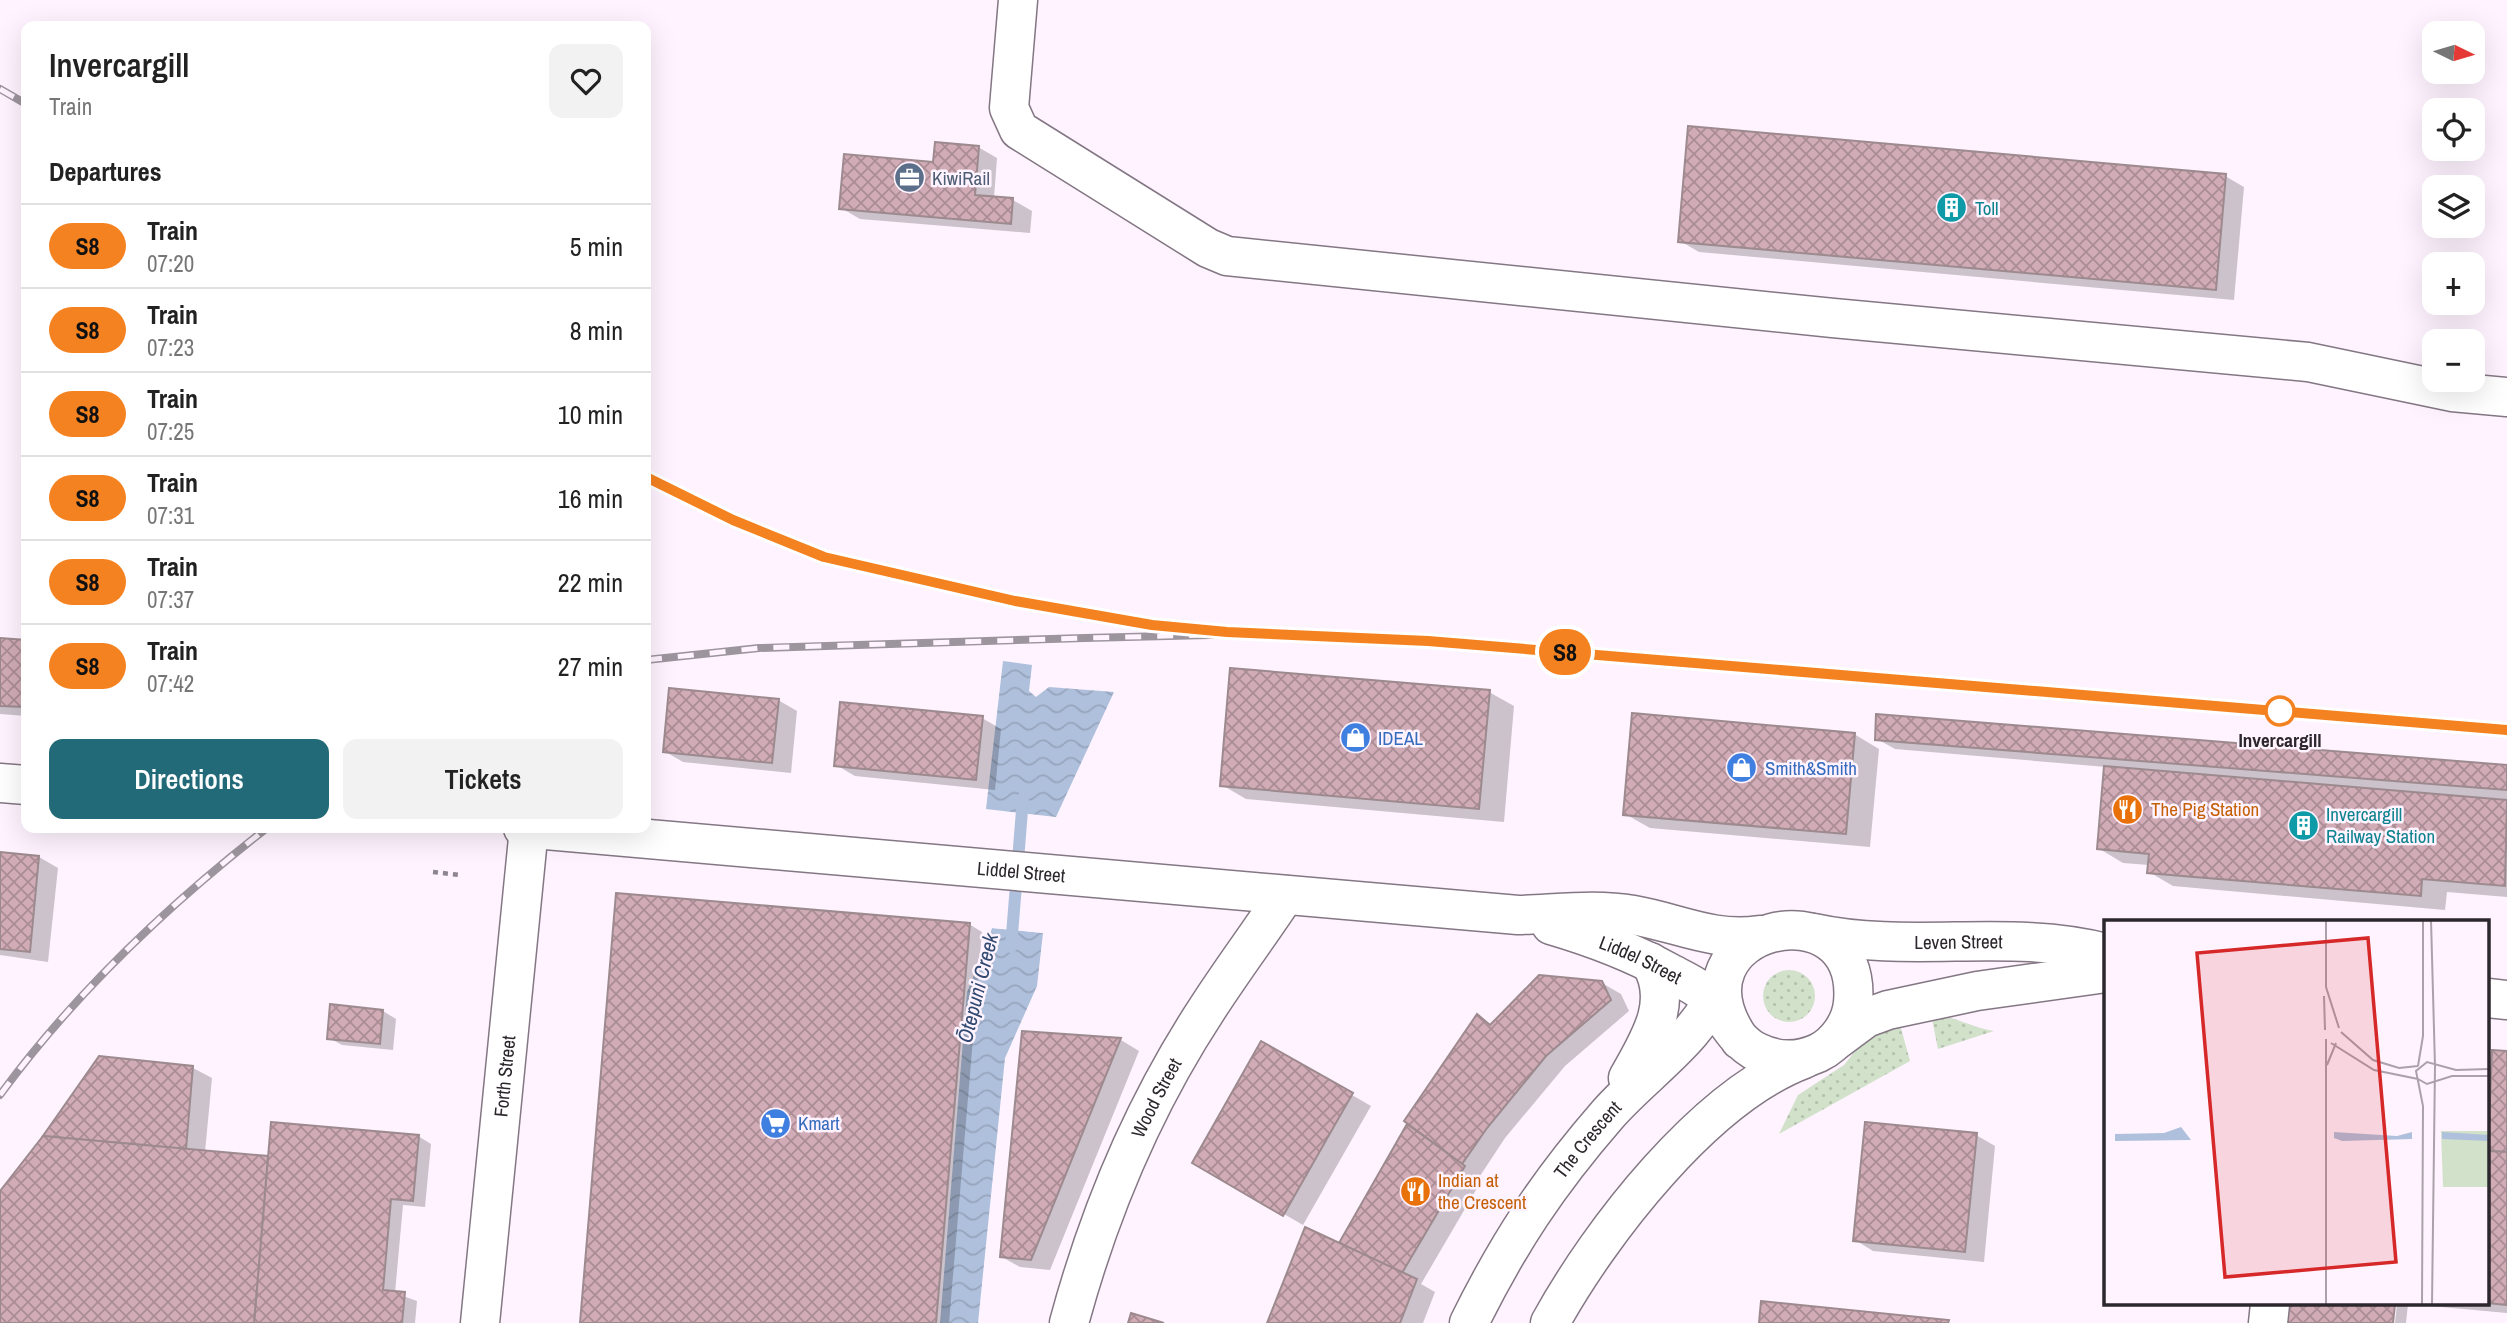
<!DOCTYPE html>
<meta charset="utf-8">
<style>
:root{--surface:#fff;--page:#f2f2f2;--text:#222;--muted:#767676;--line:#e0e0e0;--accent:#236a78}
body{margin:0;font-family:"Archivo Narrow",sans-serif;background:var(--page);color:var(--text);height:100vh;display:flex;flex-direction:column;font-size:26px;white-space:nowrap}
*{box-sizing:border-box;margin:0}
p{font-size:23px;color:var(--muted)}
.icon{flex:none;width:38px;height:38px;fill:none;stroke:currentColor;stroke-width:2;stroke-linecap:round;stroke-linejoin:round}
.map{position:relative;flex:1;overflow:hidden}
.drawer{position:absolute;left:21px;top:21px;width:630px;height:812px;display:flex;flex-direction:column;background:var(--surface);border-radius:14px;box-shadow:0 7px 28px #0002}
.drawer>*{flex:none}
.badge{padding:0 14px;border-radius:23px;font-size:24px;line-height:46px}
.needle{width:46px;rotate:95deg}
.controls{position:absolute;left:2422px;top:21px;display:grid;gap:14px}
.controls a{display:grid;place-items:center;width:63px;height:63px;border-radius:14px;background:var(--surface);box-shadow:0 7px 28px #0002;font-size:35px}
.map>.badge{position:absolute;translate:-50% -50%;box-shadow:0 0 0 4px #fff}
h2{padding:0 28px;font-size:26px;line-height:63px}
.round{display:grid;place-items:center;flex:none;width:74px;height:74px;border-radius:14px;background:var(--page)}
.summary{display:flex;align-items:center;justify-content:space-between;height:119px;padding:0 28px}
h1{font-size:33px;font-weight:600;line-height:52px}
.primary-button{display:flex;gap:14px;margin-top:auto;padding:14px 28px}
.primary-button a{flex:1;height:80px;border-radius:14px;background:var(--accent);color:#fff;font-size:28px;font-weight:600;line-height:80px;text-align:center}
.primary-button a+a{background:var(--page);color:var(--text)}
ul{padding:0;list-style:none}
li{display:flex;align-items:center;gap:21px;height:84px;padding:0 28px;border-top:2px solid var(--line)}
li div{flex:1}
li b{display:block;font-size:26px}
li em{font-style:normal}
li .badge{min-width:77px;font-weight:700;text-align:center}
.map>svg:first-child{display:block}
.park{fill:url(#park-dots)}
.water{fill:url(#water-waves)}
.pier{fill:#fef3fe}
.shadow{fill:#0003}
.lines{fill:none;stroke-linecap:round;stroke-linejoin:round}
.stream{stroke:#afc0dc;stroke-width:12}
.building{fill:url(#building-cross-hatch);stroke:#9d8a8f;stroke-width:2}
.minor-casing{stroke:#847784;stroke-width:41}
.path{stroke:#8e868e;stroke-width:4.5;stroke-dasharray:5 5;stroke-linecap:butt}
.minor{stroke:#fff;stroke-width:38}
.rail-casing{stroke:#9d959d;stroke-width:8}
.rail{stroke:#fef3fe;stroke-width:5;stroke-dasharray:16;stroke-linecap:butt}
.line-casing{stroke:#fff;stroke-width:16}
.line{stroke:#f58220;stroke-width:10}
.stop-dot{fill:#fff;stroke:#f58220;stroke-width:3.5}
.labels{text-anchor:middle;stroke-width:5;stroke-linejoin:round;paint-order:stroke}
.service-label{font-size:19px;fill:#4e5e75;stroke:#fef3fe;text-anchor:start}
.culture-label{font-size:19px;fill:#0d838f;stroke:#fef3fe;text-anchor:start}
.shop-label{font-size:19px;fill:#366cbe;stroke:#fef3fe;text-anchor:start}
.stop-label{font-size:19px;font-weight:bold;fill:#2c272c;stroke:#fef3fe}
.food-label{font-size:19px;fill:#c56008;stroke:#fef3fe;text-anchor:start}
.street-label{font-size:19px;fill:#2c272c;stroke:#fef3fe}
.water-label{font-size:21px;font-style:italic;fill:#314971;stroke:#fef3fe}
.inset-road{fill:none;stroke:#aaa1aa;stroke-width:2}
.view{fill:#d62828;fill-opacity:0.15;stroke:#d62828;stroke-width:3.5}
.inset-edge{fill:none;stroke:#2c272c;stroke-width:3.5}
</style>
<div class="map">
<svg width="2507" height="1323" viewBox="0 0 2507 1323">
<defs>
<pattern id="park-dots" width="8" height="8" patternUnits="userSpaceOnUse" patternTransform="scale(1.75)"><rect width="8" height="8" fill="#d1e1ca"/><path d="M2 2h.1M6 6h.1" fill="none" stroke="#b4c1ae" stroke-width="1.8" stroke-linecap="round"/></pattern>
<pattern id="water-waves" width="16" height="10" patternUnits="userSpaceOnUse" patternTransform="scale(1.75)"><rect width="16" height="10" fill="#afc0dc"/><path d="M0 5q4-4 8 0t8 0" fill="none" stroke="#97a5bd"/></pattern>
<pattern id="building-cross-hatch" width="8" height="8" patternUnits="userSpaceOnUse" patternTransform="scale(1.75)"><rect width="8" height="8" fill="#d1acb7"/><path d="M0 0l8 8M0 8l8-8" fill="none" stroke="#aa8c95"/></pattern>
</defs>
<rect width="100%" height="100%" fill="#fef3fe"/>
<!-- park -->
<g class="park">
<circle cx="1789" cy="996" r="26"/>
<path d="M 1931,1014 C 1953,1015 1972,1028 1994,1031 L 1938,1049 Z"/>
<path d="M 1899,1021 L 1910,1061 L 1779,1134 L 1798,1095 L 1844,1065 L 1868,1035 Z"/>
</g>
<!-- water -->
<g class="water">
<path d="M 1003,661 L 1032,665 L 1029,691 L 1036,697 L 1049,687 L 1114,692 L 1056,817 L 986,809 Z"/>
<path d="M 992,928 L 1043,933 L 1037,986 L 1005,1058 L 978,1323 L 940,1323 L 967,992 Z"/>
</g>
<!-- pier -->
<path class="pier" d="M 990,925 L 1044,930 L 1043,933 L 992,928 L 967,992 L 969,979 Z"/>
<!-- shadow -->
<g class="shadow">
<path d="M 978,147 L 997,158 L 994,198 L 1013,200 L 1032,211 L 1030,233 L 860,219 L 841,208 L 935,164 Z"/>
<path d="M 2225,176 L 2244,187 L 2234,300 L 1699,252 L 1680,241 Z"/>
<path d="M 0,640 L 26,642 L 26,716 L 0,714 Z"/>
<path d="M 1489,692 L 1514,706 L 1504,822 L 1246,799 L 1222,785 Z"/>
<path d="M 778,700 L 797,711 L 791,773 L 683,762 L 664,751 Z"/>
<path d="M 982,718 L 1001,729 L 995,790 L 855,776 L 836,765 Z"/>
<path d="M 1854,734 L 1879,749 L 1870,847 L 1650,828 L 1625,814 Z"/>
<path d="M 1877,739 L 2507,766 L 2507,897 L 2447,892 L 2445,910 L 2173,886 L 2149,872 L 2149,865 L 2123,863 L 2098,848 L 2106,767 L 1895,749 Z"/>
<path d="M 0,853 L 39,857 L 58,868 L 48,962 L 0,955 Z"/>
<path d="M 969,924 L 982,932 L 949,1323 L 582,1323 Z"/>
<path d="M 1602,983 L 1621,994 L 1629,1011 L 1565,1066 L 1505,1138 L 1480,1176 L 1483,1178 L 1421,1284 L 1435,1292 L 1423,1323 L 1268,1323 L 1339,1245 L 1409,1123 L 1477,1016 L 1492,1025 Z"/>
<path d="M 332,1006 L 383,1011 L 396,1019 L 393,1050 L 342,1045 L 329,1038 Z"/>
<path d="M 1024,1033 L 1121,1040 L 1139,1051 L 1050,1270 L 1020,1267 L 1002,1257 Z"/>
<path d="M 1262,1043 L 1371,1106 L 1303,1225 L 1195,1163 Z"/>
<path d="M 2507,1053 L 2507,1313 L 2408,1304 L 2406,1323 L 2395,1323 L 2397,1304 L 2488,1304 L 2488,1064 L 2492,1067 Z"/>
<path d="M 100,1058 L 193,1068 L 212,1078 L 205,1152 L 270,1158 L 418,1136 L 431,1144 L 425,1207 L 403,1205 L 395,1293 L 417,1301 L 415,1323 L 0,1323 L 0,1193 Z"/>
<path d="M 1976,1135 L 1995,1146 L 1984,1262 L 1873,1251 L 1855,1240 Z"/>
<path d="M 2290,1304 L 2393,1304 L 2391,1323 L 2288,1323 Z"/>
</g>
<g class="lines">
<!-- stream -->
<path class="stream" d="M 1011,947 L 1023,798"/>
</g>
<!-- building -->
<g class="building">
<path d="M 1688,126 L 2226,174 L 2216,290 L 1678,242 Z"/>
<path d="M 935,142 L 979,146 L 975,195 L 1013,198 L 1011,224 L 839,209 L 844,154 L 933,162 Z"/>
<path d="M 0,638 L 26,640 L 26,707 L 0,706 Z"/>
<path d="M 1230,668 L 1490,690 L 1479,809 L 1220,786 Z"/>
<path d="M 669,688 L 779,699 L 772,763 L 663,752 Z"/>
<path d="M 840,702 L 983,716 L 976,780 L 834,766 Z"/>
<path d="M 1632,713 L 1855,733 L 1846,834 L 1623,815 Z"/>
<path d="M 1876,714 L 2507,765 L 2507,790 L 1875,740 Z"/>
<path d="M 2104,766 L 2507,800 L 2505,886 L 2422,879 L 2421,896 L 2147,873 L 2149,854 L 2097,849 Z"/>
<path d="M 0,852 L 39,856 L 30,952 L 0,949 Z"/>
<path d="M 616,893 L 970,923 L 936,1323 L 580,1323 Z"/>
<path d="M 1539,975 L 1602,981 L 1611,1000 L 1546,1056 L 1487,1128 L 1462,1164 L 1404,1121 L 1477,1014 L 1490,1025 Z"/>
<path d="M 330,1004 L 383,1010 L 380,1044 L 327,1039 Z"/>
<path d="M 1022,1031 L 1121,1038 L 1031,1260 L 1000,1257 Z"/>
<path d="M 1261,1041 L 1353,1093 L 1283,1216 L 1192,1163 Z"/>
<path d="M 2492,1050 L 2507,1051 L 2507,1152 L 2488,1151 Z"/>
<path d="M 99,1056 L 193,1066 L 186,1149 L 43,1136 Z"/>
<path d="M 271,1122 L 419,1135 L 413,1201 L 391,1199 L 383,1290 L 405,1292 L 402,1323 L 254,1323 Z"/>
<path d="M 1865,1122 L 1977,1133 L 1965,1252 L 1853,1241 Z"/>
<path d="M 1407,1124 L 1465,1166 L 1402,1273 L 1339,1243 Z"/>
<path d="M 43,1136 L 268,1156 L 254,1323 L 0,1323 L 0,1191 Z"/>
<path d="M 2488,1151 L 2507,1152 L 2507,1305 L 2488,1303 Z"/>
<path d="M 1305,1227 L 1417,1279 L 1400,1323 L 1267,1323 Z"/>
<path d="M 1761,1301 L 1949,1320 L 1948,1323 L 1759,1323 Z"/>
<path d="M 2288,1304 L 2395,1304 L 2393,1323 L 2287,1323 Z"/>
<path d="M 1131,1313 L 1164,1323 L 1128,1323 Z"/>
</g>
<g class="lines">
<defs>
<g id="minor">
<path d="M 1018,0 L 1009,108 L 1019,130 L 1208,248 L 1227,256 L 1833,318 L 2308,362 L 2452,392 L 2507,397"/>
<path d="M 0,783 L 26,785"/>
<path id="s1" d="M 523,828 L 1518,915 C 1555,914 1596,908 1633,915 C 1679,923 1712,942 1760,935"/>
<path id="s2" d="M 1551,925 C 1592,937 1630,951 1668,972 C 1679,978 1691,983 1700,990 C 1722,1008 1732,1040 1757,1052 C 1777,1062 1798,1062 1818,1053 C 1837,1044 1851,1023 1853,1003 C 1864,880 1662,927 1740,1040"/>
<path id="s3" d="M 1814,933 C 1910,954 2011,928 2106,953"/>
<path d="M 2488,998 L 2507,1000"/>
<path d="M 1835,1041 L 1866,1018 L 1888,1010 L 1977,991 L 2106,973"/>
<path d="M 1628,1078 C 1648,1042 1675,1002 1650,962"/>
<path id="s4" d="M 480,1323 L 529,828"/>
<path id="s5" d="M 1069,1323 C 1099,1212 1144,1105 1207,1009 C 1232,970 1260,933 1285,895"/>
<path id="s6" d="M 1469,1323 C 1509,1242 1548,1183 1608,1114 C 1648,1069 1698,1040 1722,982"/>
<path d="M 1550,1323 C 1600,1232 1705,1096 1804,1059"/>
<path d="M 2268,1323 L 2270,1304"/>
</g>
</defs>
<!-- minor casing -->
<use href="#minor" class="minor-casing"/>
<!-- path -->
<path class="path" d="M 433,872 L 460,875"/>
<!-- minor -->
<use href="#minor" class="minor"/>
<defs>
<g id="rail">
<path d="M 0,89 L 26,104"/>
<path d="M 646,477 L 771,537 L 850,564 L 1042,607 L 1177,628"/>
<path d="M 646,660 L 759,648 L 1085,638 L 1292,633 L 1428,641 L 2507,730"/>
<path d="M 0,1095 C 74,994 168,905 267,828"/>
</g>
</defs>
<!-- rail casing -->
<use href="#rail" class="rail-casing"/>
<!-- rail -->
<use href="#rail" class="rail"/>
</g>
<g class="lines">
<defs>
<path id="line" d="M 646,477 L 733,520 L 824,557 L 1015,601 L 1152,625 L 1227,632 L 1428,641 L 2507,730"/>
</defs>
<!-- line casing -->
<use href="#line" class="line-casing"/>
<!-- line -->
<use href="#line" class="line"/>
</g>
<!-- icons -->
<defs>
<symbol id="office-disc" viewBox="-11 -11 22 22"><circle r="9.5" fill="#5c6f8a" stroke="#fef3fe"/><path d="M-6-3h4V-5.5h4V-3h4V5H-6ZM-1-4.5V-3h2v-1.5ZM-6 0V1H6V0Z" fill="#fff"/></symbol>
<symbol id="building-disc" viewBox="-11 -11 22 22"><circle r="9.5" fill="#0f9aa8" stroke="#fef3fe"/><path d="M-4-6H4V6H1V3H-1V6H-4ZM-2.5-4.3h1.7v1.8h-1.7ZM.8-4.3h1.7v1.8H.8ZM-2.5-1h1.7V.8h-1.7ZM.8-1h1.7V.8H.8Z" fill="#fff"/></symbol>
<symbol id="shop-disc" viewBox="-11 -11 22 22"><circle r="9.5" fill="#3f7fe0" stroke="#fef3fe"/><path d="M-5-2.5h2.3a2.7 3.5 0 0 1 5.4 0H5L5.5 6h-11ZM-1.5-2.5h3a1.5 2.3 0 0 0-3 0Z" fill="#fff"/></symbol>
<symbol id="restaurant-disc" viewBox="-11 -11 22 22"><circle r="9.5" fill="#e8710a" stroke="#fef3fe"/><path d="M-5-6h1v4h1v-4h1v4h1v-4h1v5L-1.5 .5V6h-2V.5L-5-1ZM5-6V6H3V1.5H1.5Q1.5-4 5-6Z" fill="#fff"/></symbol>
<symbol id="supermarket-disc" viewBox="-11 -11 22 22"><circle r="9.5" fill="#3f7fe0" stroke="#fef3fe"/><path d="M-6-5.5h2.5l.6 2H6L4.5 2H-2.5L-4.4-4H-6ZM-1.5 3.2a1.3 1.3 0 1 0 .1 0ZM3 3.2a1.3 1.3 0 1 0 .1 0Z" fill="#fff"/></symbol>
</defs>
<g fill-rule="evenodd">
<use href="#office-disc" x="892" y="160" width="35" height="35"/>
<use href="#building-disc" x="1934" y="190" width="35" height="35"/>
<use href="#shop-disc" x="1338" y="720" width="35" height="35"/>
<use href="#shop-disc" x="1724" y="750" width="35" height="35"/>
<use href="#restaurant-disc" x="2110" y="792" width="35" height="35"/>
<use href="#building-disc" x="2286" y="808" width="35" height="35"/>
<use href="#supermarket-disc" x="758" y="1106" width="35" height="35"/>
<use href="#restaurant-disc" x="1398" y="1174" width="35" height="35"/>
</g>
<!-- markers -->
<circle class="stop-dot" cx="2280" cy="711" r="14"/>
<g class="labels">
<!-- service labels -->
<g class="service-label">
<text x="932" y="185">KiwiRail</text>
</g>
<!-- culture labels -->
<g class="culture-label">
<text x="1975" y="215">Toll</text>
<text x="2326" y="821">Invercargill<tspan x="2326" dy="22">Railway Station</tspan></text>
</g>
<!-- shop labels -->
<g class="shop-label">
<text x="1378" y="745">IDEAL</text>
<text x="1765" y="775">Smith&amp;Smith</text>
<text x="798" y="1130">Kmart</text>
</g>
<!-- stop labels -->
<g class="stop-label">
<text x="2280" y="747">Invercargill</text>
</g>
<!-- food labels -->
<g class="food-label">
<text x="2151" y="816">The Pig Station</text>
<text x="1438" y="1187">Indian at<tspan x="1438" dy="22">the Crescent</tspan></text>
</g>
<!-- street labels -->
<g class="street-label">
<text dy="7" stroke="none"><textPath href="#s1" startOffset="500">Liddel Street</textPath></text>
<text dy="7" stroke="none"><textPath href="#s3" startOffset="145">Leven Street</textPath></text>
<text dy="7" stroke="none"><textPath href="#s2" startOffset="96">Liddel Street</textPath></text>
<text dy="7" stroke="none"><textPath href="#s4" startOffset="248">Forth Street</textPath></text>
<text dy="7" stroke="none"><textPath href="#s5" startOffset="242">Wood Street</textPath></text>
<text dy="7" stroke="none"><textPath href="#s6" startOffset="219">The Crescent</textPath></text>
</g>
<!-- water labels -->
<g class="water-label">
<text transform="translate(978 988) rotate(-76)" y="7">Ōtepuni Creek</text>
</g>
</g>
<!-- overview -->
<g transform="translate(2104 920)">
<rect width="385" height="385" fill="#fef3fe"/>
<path d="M 337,211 L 385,211 L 385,267 L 339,267 Z" fill="#d1e1ca"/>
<path d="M 77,207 L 87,220 L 11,221 L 11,214 L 60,213 ZM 230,212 L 293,216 L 308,212 L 308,219 L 238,221 L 230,218 ZM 338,212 L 385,215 L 385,221 L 338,219 Z" fill="#afc0dc"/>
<path class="inset-road" d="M 222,0 L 222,67 L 235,108M 327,0 L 331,146M 220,76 L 221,110M 237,112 L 269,140 L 295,148 L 314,146M 222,119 L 222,385M 227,123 L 270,150 L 314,159M 223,145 L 232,123M 314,146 L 319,116 L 319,0M 314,159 L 323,164 L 348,156 L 385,156M 318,385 L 319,186 L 312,151 L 323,142 L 352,150 L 385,149M 328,385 L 331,146"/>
<path class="view" d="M 264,18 L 292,342 L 121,357 L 93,33 Z"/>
<rect width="385" height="385" class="inset-edge"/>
</g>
</svg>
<div class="controls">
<a><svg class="needle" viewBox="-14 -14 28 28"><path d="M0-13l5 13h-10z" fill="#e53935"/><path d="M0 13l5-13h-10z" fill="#767676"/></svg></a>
<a><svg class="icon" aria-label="locate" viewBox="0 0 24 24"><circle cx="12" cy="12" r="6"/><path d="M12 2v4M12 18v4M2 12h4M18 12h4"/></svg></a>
<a><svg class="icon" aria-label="layers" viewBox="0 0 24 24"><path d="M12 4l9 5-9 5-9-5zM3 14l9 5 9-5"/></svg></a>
<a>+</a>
<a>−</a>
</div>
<b class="badge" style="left:1565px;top:652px;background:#f58220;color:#111">S8</b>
<section class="drawer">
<div class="summary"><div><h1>Invercargill</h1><p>Train</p></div><a class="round"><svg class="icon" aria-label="heart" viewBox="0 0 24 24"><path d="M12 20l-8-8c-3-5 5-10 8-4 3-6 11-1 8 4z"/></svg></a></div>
<h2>Departures</h2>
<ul>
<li><span class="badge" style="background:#f58220;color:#111">S8</span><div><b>Train</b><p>07:20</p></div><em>5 min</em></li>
<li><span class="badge" style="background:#f58220;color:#111">S8</span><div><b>Train</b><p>07:23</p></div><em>8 min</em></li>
<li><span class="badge" style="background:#f58220;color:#111">S8</span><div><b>Train</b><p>07:25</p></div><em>10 min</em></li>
<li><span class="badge" style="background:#f58220;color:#111">S8</span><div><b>Train</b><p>07:31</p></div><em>16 min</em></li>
<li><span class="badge" style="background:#f58220;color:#111">S8</span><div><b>Train</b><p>07:37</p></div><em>22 min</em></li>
<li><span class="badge" style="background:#f58220;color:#111">S8</span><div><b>Train</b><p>07:42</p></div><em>27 min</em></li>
</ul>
<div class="primary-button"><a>Directions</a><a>Tickets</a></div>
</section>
</div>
